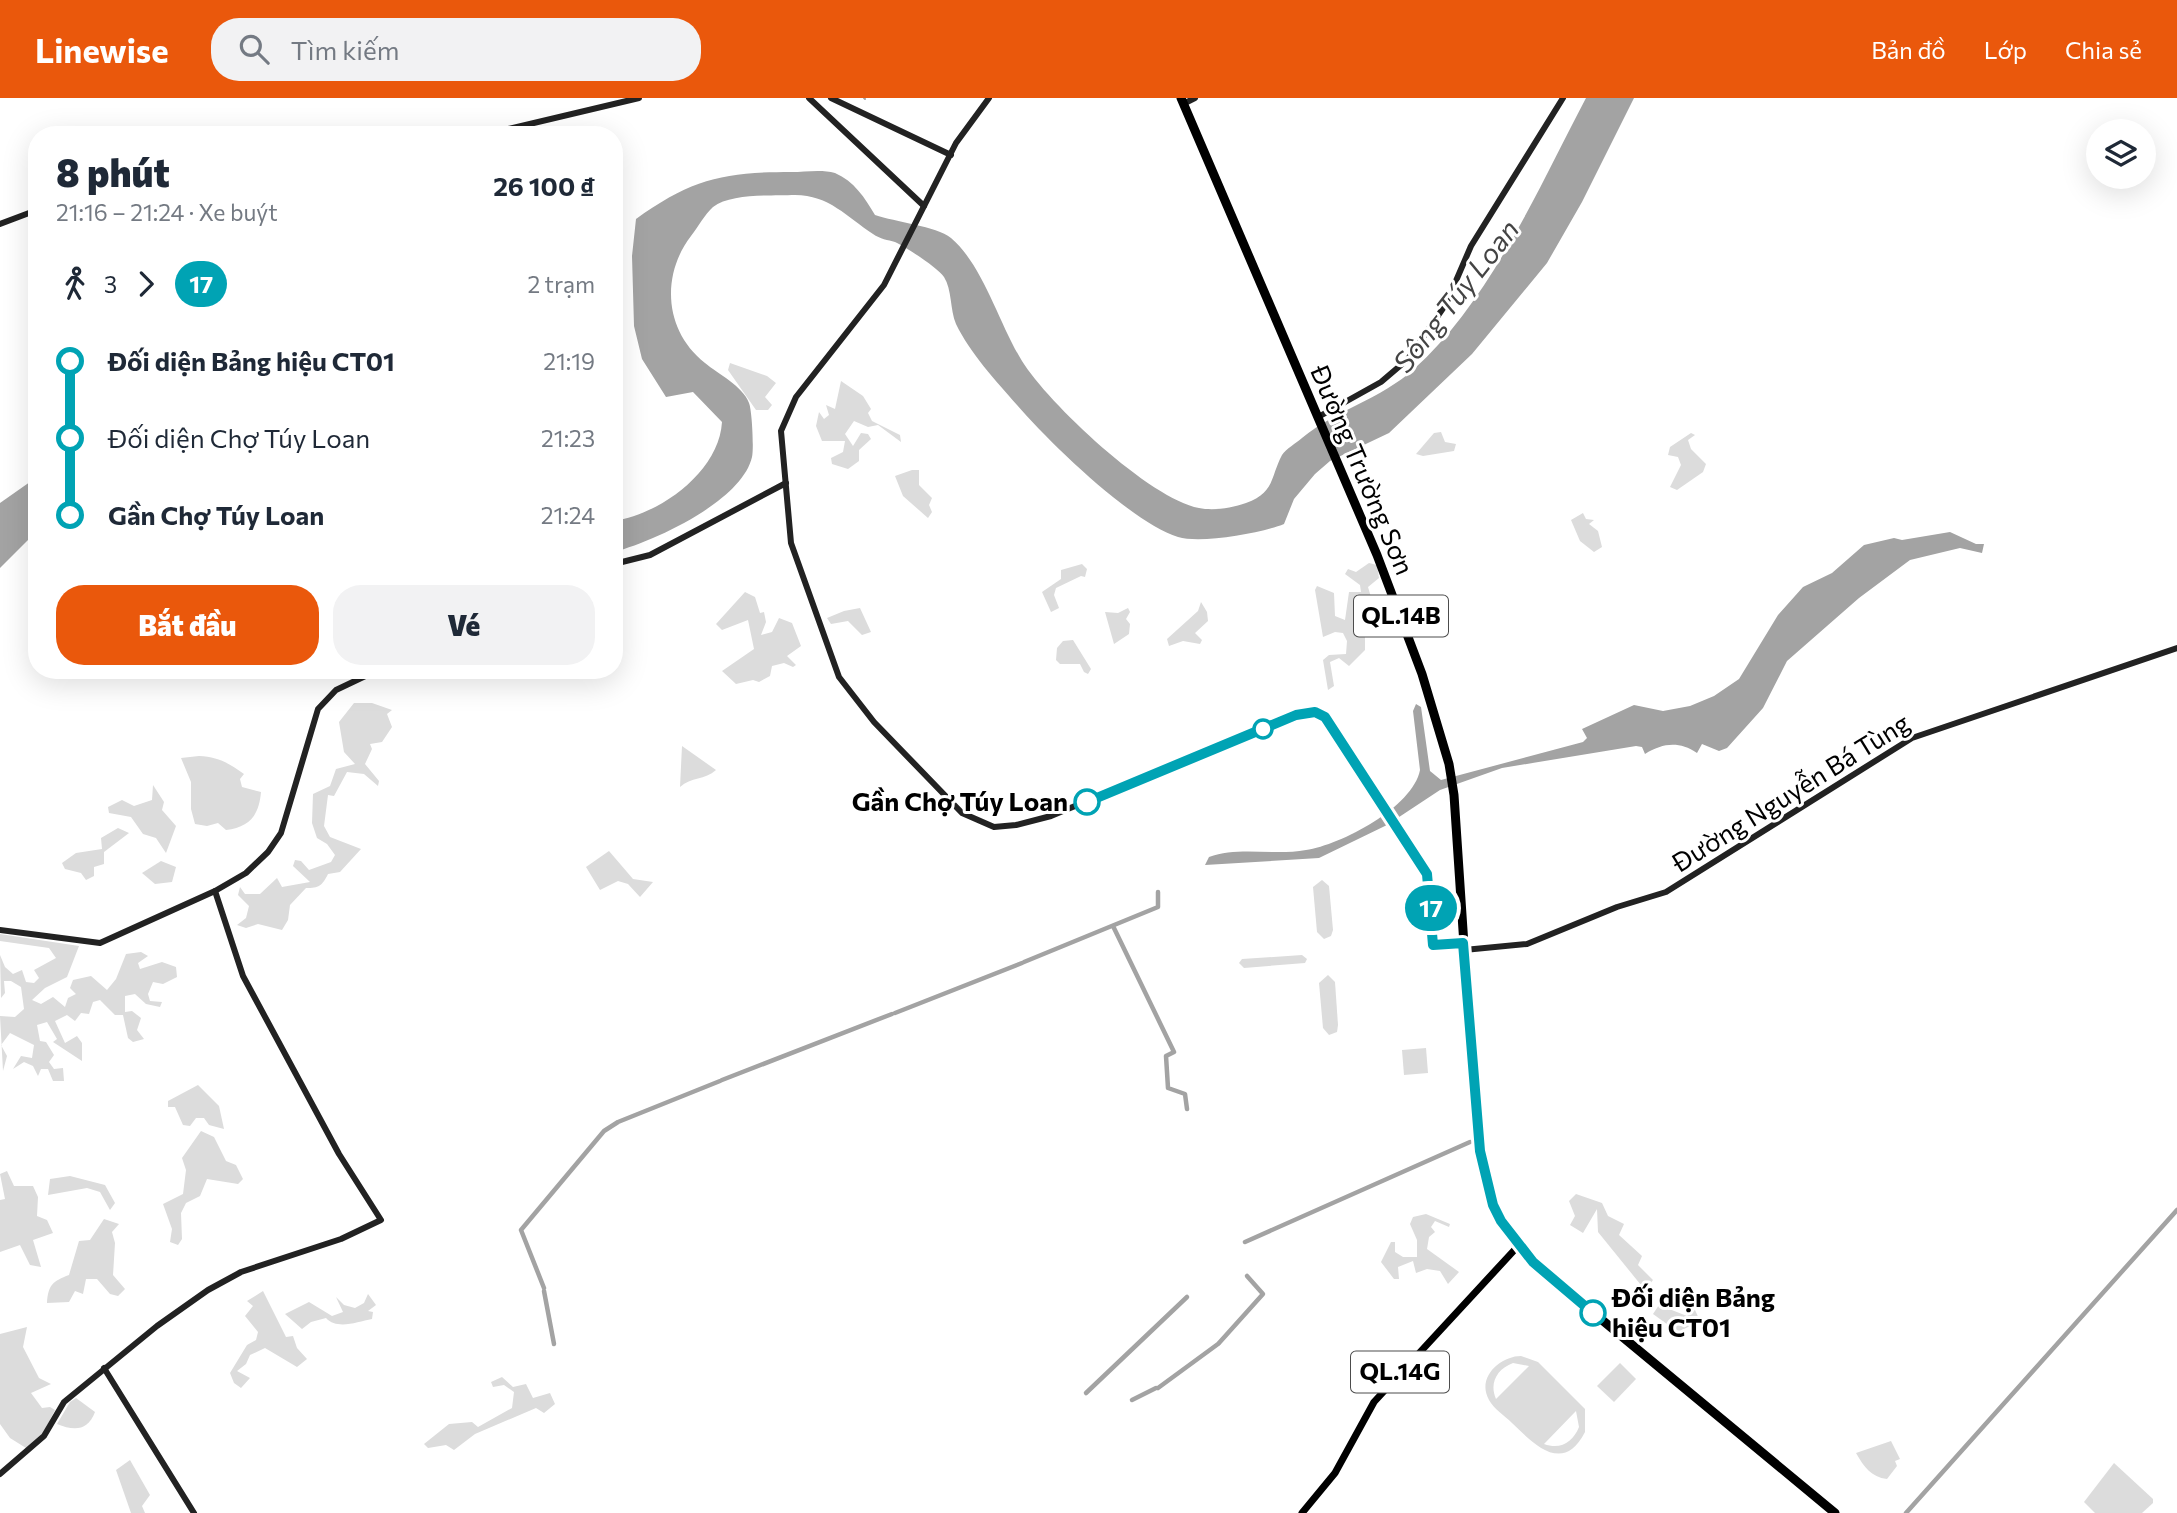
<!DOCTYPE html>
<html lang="vi">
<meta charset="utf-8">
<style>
:root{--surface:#fff;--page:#f2f2f3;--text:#1f2937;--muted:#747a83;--accent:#ea580c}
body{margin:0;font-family:Commissioner,sans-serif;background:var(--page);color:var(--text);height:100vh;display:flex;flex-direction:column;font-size:26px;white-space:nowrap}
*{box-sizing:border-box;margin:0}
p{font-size:23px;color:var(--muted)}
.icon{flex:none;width:38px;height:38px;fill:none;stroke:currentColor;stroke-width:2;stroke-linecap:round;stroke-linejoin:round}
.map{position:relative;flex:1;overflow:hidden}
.sheet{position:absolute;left:28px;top:28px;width:595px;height:553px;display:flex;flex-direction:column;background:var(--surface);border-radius:28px;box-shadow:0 7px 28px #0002}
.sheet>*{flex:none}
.badge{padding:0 14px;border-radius:23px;font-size:24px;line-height:46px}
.controls{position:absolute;left:2086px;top:21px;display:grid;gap:14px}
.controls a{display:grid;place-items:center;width:70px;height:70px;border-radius:50%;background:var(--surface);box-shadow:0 7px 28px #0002;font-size:35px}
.map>.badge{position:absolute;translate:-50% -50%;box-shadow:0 0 0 4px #fff}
.legs{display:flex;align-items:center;gap:10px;height:77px;padding:0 28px;font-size:23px}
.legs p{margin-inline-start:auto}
.head{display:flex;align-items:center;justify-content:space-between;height:119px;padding:0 28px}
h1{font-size:38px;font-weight:800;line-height:52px}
.action{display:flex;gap:14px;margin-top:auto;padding:14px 28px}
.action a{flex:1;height:80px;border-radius:28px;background:var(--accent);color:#fff;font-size:28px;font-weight:800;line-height:80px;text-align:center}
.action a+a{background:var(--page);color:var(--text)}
ul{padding:0 28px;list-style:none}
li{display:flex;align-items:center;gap:24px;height:77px;font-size:26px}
li i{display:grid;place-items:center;width:10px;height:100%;margin:0 9px;background:currentColor}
li i::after{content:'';width:18px;height:18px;margin:-9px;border:5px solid;border-radius:50%;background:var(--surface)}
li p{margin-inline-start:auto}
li:first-child i{background:linear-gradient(#0000 50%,currentColor 0)}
li:last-child i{background:linear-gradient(currentColor 50%,#0000 0)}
header{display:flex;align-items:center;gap:42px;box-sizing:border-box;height:98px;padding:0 35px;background:var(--accent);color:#fff}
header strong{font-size:33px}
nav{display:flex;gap:38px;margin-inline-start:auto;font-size:24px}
.search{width:490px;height:63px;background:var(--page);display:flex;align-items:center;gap:18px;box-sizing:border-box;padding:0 24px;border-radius:28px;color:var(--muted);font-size:26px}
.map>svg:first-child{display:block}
.green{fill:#dcdcdc;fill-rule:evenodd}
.water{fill:#a3a3a3}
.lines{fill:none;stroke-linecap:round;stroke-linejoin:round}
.stream{stroke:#a3a3a3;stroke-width:2}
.canal{stroke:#a3a3a3;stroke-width:4.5}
.secondary{stroke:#222;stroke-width:6}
.primary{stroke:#000;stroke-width:7}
.highway{stroke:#000;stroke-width:9}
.line-1-casing{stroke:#fff;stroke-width:16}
.line-1{stroke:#00a3b4;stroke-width:10}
.stop-1-dot{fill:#fff;stroke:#00a3b4;stroke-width:3.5}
.labels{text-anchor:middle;stroke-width:6;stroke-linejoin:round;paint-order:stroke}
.shield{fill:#fff;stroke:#4c4c4c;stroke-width:2}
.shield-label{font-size:24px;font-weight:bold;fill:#000}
.street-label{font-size:26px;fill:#000;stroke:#fff}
.stop-label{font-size:26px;font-weight:bold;fill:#000;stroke:#fff;text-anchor:end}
.water-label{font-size:28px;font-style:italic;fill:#444;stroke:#fff}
</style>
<header>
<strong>Linewise</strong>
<div class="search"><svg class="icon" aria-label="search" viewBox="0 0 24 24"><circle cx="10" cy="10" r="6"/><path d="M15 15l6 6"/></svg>Tìm kiếm</div>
<nav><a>Bản đồ</a><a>Lớp</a><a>Chia sẻ</a></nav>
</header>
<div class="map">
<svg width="2177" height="1415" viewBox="0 0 2177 1415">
<rect width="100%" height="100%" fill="#fff"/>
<!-- green -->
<g class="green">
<path d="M 730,265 L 767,278 L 776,285 L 765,299 L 772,307 L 768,312 L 756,312 L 728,272 Z"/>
<path d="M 841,283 L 863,298 L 871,311 L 868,315 L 872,323 L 900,337 L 901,344 L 878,327 L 868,329 L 854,323 L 845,336 L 853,348 L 861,335 L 868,336 L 871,341 L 859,352 L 859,363 L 848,371 L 832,366 L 831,360 L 843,354 L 845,343 L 822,343 L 816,328 L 819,314 L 824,321 L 829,317 L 826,307 L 835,311 Z"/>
<path d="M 1441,334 L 1445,344 L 1456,346 L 1454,353 L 1423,358 L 1416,356 L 1434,335 Z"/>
<path d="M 1691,335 L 1695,337 L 1688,342 L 1691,351 L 1706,366 L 1703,374 L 1677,392 L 1670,389 L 1681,367 L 1678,359 L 1668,357 L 1670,349 Z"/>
<path d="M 912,372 L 919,372 L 919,387 L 932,400 L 929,407 L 932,414 L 928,420 L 903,398 L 895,378 Z"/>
<path d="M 1583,415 L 1586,421 L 1594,422 L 1589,426 L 1598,433 L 1602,449 L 1594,454 L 1580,443 L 1571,422 Z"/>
<path d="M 1369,465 L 1377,467 L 1379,480 L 1368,489 L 1373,506 L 1356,518 L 1365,535 L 1365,552 L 1349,568 L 1339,560 L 1330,564 L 1334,588 L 1328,592 L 1323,562 L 1329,557 L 1346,556 L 1347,543 L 1343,535 L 1335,534 L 1323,539 L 1315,492 L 1317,488 L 1334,495 L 1335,518 L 1345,522 L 1349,494 L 1361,494 L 1360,487 L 1345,476 L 1348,471 L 1356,474 Z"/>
<path d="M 1082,466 L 1087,471 L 1085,479 L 1081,478 L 1056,490 L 1054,497 L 1059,510 L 1051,514 L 1042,494 L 1061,481 L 1061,472 Z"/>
<path d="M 745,494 L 755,499 L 760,515 L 764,514 L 766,524 L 761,537 L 772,534 L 779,520 L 792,525 L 801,548 L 787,558 L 796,567 L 793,569 L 784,565 L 772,568 L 770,578 L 759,584 L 753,582 L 736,586 L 722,573 L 754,551 L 748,522 L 722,532 L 716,526 Z"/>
<path d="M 1201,504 L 1207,514 L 1208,523 L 1195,535 L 1202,542 L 1200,546 L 1183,543 L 1169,548 L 1167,541 L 1198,513 Z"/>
<path d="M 860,510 L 871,534 L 862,537 L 848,523 L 831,526 L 827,520 L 844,513 Z"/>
<path d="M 1128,510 L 1130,514 L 1126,521 L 1130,526 L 1129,536 L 1114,546 L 1105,514 L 1118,515 Z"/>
<path d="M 1073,542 L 1091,571 L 1088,576 L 1084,574 L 1080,566 L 1060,566 L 1056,562 L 1057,550 L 1063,543 Z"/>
<path d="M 354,605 L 372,605 L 392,612 L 387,616 L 392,629 L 382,644 L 370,646 L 372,651 L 365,666 L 379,683 L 378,688 L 364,676 L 347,674 L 334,698 L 328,697 L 324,728 L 330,739 L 361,751 L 340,774 L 328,776 C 322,788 319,790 306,790 L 290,807 L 288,822 L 282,832 L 258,826 L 246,830 L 237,827 L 246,820 L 249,808 L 238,797 L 240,789 L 245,796 L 260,796 L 277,780 L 282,789 L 310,784 L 293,768 L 295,762 L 301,763 L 309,772 L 331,764 L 335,757 L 327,746 L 317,740 L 312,725 L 313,696 L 330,688 L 336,671 L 355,666 L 344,654 L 339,624 Z"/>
<path d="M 682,648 L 716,672 C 705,682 691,679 680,689 Z"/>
<path d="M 199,658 C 218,659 229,665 244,676 L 240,681 L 242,689 L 261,694 C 259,718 249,729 226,732 L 218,725 L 207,728 L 195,726 L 191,711 L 191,684 L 181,660 Z"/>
<path d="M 153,687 L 164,704 L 162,712 L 176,728 L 166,755 L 156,740 L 143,736 L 131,719 L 109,715 L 108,709 L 122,702 L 134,708 L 152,702 Z"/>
<path d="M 118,730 L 129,735 L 104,754 L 104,766 L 94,769 L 94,778 L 86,782 L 81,775 L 65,771 L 62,765 L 76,755 L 102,751 L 101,740 Z"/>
<path d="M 609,753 L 633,781 L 653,784 L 640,799 L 628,786 L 618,783 L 600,792 L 586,769 Z"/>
<path d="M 161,763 L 176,769 L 172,784 L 155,786 L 142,775 Z"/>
<path d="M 1322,782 L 1329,788 L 1333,832 L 1331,838 L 1324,841 L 1317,834 L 1313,789 Z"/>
<path d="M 0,836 L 79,848 L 67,879 L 45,890 L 32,902 L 41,906 L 53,899 L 65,909 L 68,900 L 76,896 L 70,890 L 73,882 L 91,878 L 107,892 L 116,881 L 126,856 L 141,854 L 148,858 L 138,865 L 140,871 L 162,864 L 176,869 L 177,879 L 163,886 L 153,884 L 148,896 L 150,903 L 162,904 L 160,909 L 146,906 L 135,896 L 125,898 L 125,914 L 132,913 L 141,920 L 137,932 L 144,941 L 133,944 L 128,940 L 123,917 L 115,917 L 100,902 L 93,904 L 89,916 L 81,915 L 75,923 L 67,917 L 55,923 L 65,945 L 77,938 L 82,945 L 82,963 L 53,944 L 57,941 L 47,924 L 37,927 L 40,943 L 46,944 L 54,957 L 49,964 L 54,971 L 63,970 L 64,983 L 53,983 L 48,971 L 41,971 L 38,978 L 33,968 L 24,964 L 13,971 L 21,958 L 32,960 L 34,947 L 10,935 L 1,947 L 7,958 L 3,973 L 0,918 L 15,919 L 24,911 L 21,889 L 11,883 L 4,883 L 5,895 L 1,900 L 0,857 L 5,869 L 13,876 L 22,872 L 26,884 L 34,885 L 39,880 L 34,872 L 56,860 L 49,850 L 0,843 Z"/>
<path d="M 1302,857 L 1307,861 L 1305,865 L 1244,870 L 1239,865 L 1242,861 Z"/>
<path d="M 1328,877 L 1335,884 L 1338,927 L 1337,934 L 1329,937 L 1323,930 L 1319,885 Z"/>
<path d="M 1426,950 L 1428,975 L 1404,977 L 1402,952 Z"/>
<path d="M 198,987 L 219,1008 L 224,1031 L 209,1027 L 204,1020 L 196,1020 L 190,1028 L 183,1027 L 175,1009 L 168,1009 L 168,1003 Z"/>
<path d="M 201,1033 L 214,1039 L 226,1063 L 236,1067 L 243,1081 L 238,1086 L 207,1081 L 200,1098 L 186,1105 L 181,1115 L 182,1141 L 178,1147 L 170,1144 L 172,1131 L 163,1106 L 183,1096 L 186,1072 L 182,1060 Z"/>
<path d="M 7,1073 L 14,1088 L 33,1088 L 38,1099 L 37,1118 L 47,1122 L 53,1135 L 33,1142 L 41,1169 L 30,1167 L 20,1147 L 0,1154 L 0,1102 L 5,1101 L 0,1076 Z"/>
<path d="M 70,1078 L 105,1087 L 115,1105 L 110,1112 L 100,1094 L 87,1090 L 48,1097 L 50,1081 Z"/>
<path d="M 1576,1096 L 1602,1105 L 1608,1118 L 1624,1126 L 1619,1137 L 1642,1158 L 1638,1167 L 1653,1182 L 1645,1192 L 1598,1134 L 1597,1111 L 1583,1135 L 1570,1127 L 1575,1118 L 1569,1103 Z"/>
<path d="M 1426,1116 L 1450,1126 L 1449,1129 L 1435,1123 L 1431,1129 L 1435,1134 L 1429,1139 L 1427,1151 L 1459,1174 L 1448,1186 L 1440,1173 L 1427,1171 L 1416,1175 L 1413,1163 L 1398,1169 L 1399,1181 L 1394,1181 L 1381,1164 L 1391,1144 L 1395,1144 L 1395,1154 L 1403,1159 L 1417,1159 L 1417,1142 L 1410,1126 L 1413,1119 Z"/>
<path d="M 104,1121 L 119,1126 L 112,1134 L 115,1145 L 113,1177 L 125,1191 L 118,1198 L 110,1196 L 97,1181 L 86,1181 L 83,1196 L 75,1193 L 69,1204 L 47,1205 C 48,1187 53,1183 69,1177 L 79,1143 L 90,1142 Z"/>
<path d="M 263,1193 L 286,1239 L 293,1238 L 297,1250 L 307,1261 L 297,1269 L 265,1250 L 250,1257 L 246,1266 L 237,1273 L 250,1280 L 241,1290 L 234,1285 L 230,1275 L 247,1247 L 256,1242 L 258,1234 L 245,1218 L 253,1208 L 247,1203 Z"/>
<path d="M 368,1196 L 376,1207 L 368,1213 L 373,1214 L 372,1221 C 357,1224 337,1232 326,1220 L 311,1224 L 302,1231 L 285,1216 L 309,1204 L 332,1218 L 343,1214 L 336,1199 L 344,1207 L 355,1210 L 364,1205 Z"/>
<path d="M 1659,1207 L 1687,1218 L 1695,1212 L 1700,1223 L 1678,1234 L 1653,1216 Z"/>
<path d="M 27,1229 L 23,1249 L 39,1280 L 51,1286 L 31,1295 L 42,1310 L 50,1309 L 55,1312 L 41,1339 L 26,1350 L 10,1340 L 0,1326 L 0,1236 Z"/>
<path d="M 1521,1258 L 1538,1264 L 1585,1311 L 1585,1334 C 1563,1377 1534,1346 1512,1325 C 1505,1318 1494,1311 1489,1302 C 1476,1279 1501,1258 1521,1258 ZM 1513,1265 L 1529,1268 L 1496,1301 C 1489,1285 1497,1271 1513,1265 ZM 1576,1313 L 1579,1329 C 1573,1344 1561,1352 1544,1346 Z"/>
<path d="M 1620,1265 L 1636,1281 L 1614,1304 L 1597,1288 Z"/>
<path d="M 502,1279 L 513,1289 L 526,1286 L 533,1300 L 550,1295 L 555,1306 L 544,1315 L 536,1310 L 475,1336 L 454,1352 L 446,1347 L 428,1350 L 424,1346 L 449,1326 L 472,1324 L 478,1329 L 512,1310 L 514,1294 L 504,1287 L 493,1289 L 491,1284 Z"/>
<path d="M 76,1300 L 95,1314 C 88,1333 74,1333 57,1326 L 70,1304 Z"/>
<path d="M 1891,1343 L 1900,1361 L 1895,1363 L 1897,1368 L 1887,1381 C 1871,1379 1864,1369 1856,1355 Z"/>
<path d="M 130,1362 L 150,1397 L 142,1408 L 145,1415 L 131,1415 L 116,1372 Z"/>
<path d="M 2114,1365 L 2153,1401 L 2153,1405 L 2142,1415 L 2095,1415 L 2084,1404 Z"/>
</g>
<!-- water -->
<g class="water">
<path d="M 1586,0 L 1634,0 L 1582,104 L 1547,165 L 1472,256 L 1389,335 L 1330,363 L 1315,376 L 1294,401 L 1284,426 C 1262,435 1201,446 1178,439 C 1131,424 1050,345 1017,307 C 996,283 970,255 956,226 C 950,212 952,191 944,179 C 938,170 906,149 895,144 C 888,142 880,141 873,136 C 847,119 829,97 795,97 C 773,98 731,95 713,109 C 705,116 698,129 691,138 C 661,177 664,233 705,265 C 718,276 743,288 749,305 C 752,312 754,351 752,359 C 742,403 655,443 614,454 L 614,423 C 660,416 719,374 722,324 L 693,294 L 666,299 L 642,261 L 634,228 L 632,158 L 636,121 C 692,81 723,74 792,74 C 804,74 822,71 835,75 C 854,83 865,100 875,117 C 895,124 936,128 951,140 C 983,167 999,226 1022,263 C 1048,305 1150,401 1199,410 C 1213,413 1232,410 1246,405 C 1275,394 1270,380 1282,357 C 1286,351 1296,345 1302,340 C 1336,312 1381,301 1414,271 C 1490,203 1539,89 1586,0 Z"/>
<path d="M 37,379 L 37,433 L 0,470 L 0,405 Z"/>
<path d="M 1950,434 L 1976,446 L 1984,446 L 1982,455 L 1960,450 L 1910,462 L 1859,500 L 1787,563 L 1763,610 L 1727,650 L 1719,653 L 1702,646 L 1697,655 C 1679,643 1663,645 1645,656 L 1642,649 L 1636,648 L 1502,670 L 1440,692 L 1387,727 L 1319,760 L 1205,767 L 1209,759 C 1239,748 1274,758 1306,752 C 1341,747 1413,709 1420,672 L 1413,613 L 1416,606 L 1421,609 L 1430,673 L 1441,682 L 1583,644 L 1587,640 L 1582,631 L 1634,607 L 1663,613 L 1690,608 L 1714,598 L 1739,581 L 1778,517 L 1803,489 L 1832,475 L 1864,447 L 1894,440 L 1902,442 Z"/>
</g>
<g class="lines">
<!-- stream -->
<path class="stream" d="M 864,0 L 865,1"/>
<!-- canal -->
<g class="canal">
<path d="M 1113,828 L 1174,954 L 1166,958 L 1168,990 L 1185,996 L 1187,1011"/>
<path d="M 1024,864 L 1158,809 L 1158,794"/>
<path d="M 895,915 L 1022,865"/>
<path d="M 722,982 L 892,916"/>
<path d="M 1245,1144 L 1470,1044"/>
<path d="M 544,1190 L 521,1132 L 604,1033 L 618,1024 L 720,983"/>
<path d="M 544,1193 L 554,1246"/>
<path d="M 1219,1245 L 1263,1196 L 1247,1178"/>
<path d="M 1158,1290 L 1218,1246"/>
<path d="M 1086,1295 L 1187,1199"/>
<path d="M 1132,1302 L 1156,1290"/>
<path d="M 1906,1415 L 2177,1112"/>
</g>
<!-- secondary -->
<g class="secondary">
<path d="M 809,0 L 924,108"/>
<path d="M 831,0 L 951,57"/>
<path d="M 989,0 L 956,45 L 884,187 L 796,299 L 781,333 L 791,445 L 839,579 L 874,624 L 962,715 L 994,729 L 1016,727 L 1051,718 L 1289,619 L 1319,614 L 1331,626 L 1427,776 L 1430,801"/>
<path d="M 1183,6 L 1195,0"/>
<path d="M 483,37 L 639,0"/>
<path d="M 0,126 L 37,112"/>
<path d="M 1320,318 L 1381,284 L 1408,261 L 1446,206 L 1471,148 L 1563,0"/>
<path d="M 614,466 L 650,457 L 786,385"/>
<path d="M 0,832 L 100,845 L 215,793 L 246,775 L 268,754 L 281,735 L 318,611 L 336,592 L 378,572"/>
<path d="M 1464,852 L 1527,846 L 1617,809 L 1666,794 L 1912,640 L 2177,550"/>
<path d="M 104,1270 L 194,1415"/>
<path d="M 0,1376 L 44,1338 L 64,1304 L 157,1228 L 208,1192 L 241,1174 L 341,1141 L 381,1122 L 339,1056 L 243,878 L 215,793"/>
</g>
<!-- primary -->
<path class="primary" d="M 1302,1415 L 1335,1375 L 1374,1304 L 1519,1147"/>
<!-- highway -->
<path class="highway" d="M 1181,0 L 1377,457 L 1422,576 L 1449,666 L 1454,697 L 1475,1012 L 1485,1080 L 1501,1123 L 1519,1147 L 1555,1183 L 1835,1415"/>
</g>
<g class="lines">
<defs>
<path id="line-1" d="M 1087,704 L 1296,617 L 1315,614 L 1325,619 L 1427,776 L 1433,847 L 1463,845 L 1480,1053 L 1493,1107 L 1501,1123 L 1533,1164 L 1593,1215"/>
</defs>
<!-- line-1 casing -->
<use href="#line-1" class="line-1-casing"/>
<!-- line-1 -->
<use href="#line-1" class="line-1"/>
</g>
<!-- markers -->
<g class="stop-1-dot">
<circle cx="1263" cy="631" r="9"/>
<circle cx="1087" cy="704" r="12"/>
<circle cx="1593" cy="1215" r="12"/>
</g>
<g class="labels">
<!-- shield labels -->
<g class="shield">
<rect x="1354" y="497.5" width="94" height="41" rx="5"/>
<rect x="1351" y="1253.5" width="98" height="41" rx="5"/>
</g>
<g class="shield-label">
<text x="1401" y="526">QL.14B</text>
<text x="1400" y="1282">QL.14G</text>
</g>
<!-- street labels -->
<g class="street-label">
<text transform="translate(1362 372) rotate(67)" y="9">Đường Trường Sơn</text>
<text transform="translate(1791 695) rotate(-32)" y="9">Đường Nguyễn Bá Tùng</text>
</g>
<!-- stop labels -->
<g class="stop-label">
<text x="1068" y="713">Gần Chợ Túy Loan</text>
<text x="1612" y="1209" text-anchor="start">Đối diện Bảng<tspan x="1612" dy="30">hiệu CT01</tspan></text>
</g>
<!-- water labels -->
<g class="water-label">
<text transform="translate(1456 198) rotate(-52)" y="10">Sông Túy Loan</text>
</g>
</g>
</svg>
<div class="controls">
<a><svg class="icon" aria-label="layers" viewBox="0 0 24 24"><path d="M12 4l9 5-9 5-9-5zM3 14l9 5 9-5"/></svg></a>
</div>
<b class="badge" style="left:1431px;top:810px;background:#00a3b4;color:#fff">17</b>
<section class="sheet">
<div class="head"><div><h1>8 phút</h1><p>21:16 – 21:24 · Xe buýt</p></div><b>26 100 ₫</b></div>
<div class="legs"><svg class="icon" aria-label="walk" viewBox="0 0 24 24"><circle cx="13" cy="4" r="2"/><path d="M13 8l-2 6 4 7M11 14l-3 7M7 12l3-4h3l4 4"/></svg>3<svg class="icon" aria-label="forward" viewBox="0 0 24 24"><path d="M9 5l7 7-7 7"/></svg><b class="badge" style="background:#00a3b4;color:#fff">17</b><p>2 trạm</p></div>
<ul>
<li><i style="color:#00a3b4"></i><b>Đối diện Bảng hiệu CT01</b><p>21:19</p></li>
<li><i style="color:#00a3b4"></i><span>Đối diện Chợ Túy Loan</span><p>21:23</p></li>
<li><i style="color:#00a3b4"></i><b>Gần Chợ Túy Loan</b><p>21:24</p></li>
</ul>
<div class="action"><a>Bắt đầu</a><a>Vé</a></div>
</section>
</div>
